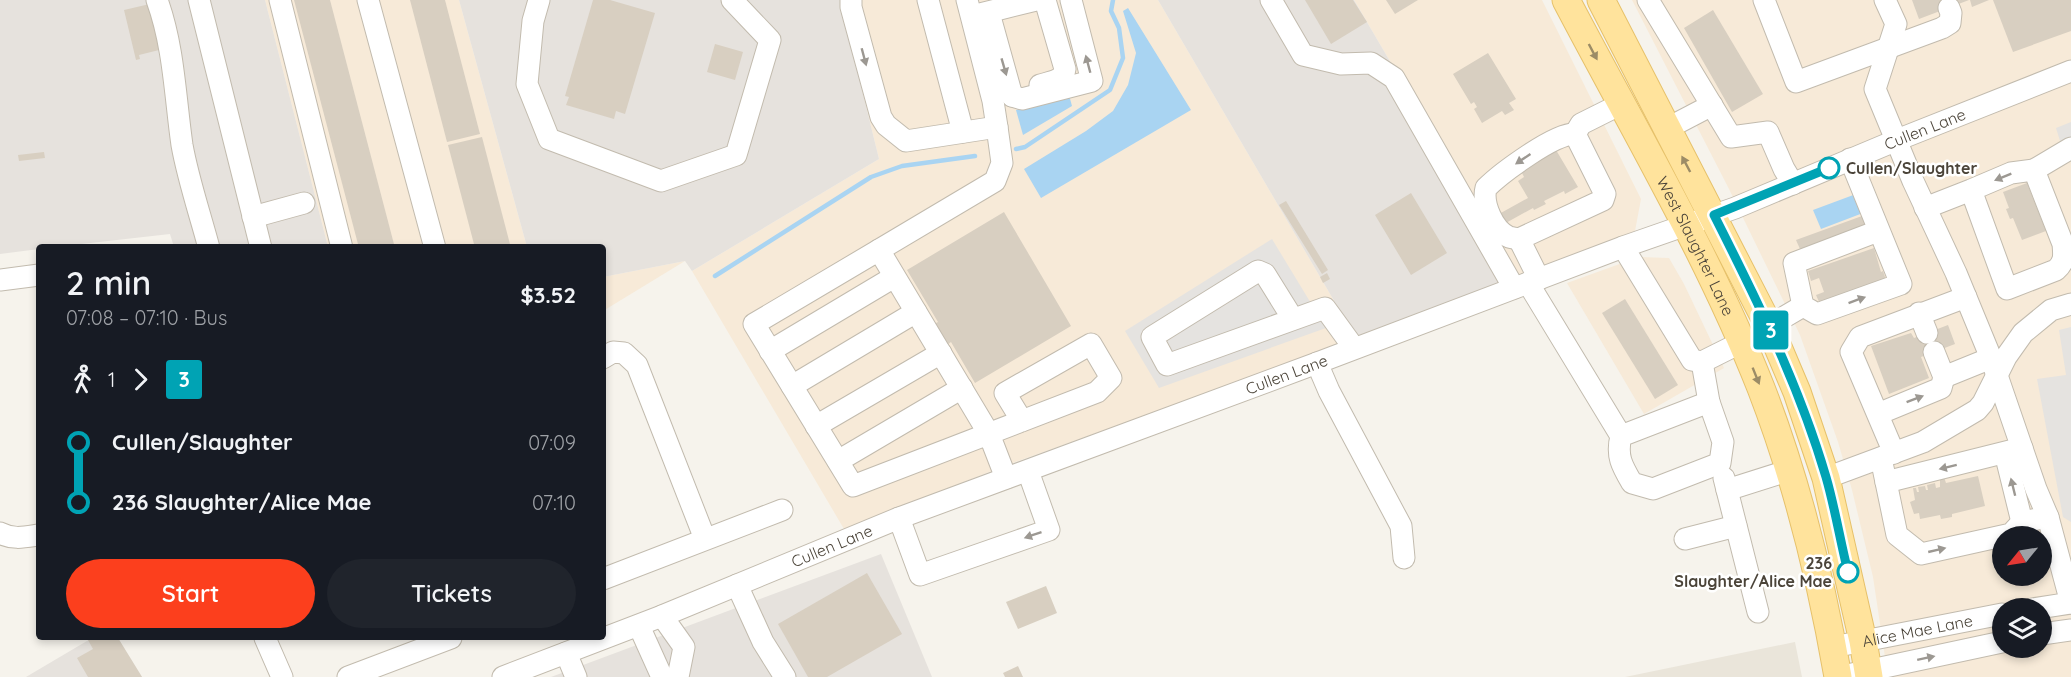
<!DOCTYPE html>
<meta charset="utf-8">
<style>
:root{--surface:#171b24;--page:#20242c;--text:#f1f3f6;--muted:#9ea1a6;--accent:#fc3f1d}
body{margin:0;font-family:Quicksand,sans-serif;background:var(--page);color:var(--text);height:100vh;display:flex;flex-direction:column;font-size:22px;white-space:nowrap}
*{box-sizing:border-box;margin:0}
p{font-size:20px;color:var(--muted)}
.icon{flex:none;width:33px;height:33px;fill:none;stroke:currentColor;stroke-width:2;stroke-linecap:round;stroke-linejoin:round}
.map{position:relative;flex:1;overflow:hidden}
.panel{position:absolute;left:36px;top:244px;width:570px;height:396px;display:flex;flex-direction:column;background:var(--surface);border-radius:6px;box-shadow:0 3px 9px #0003}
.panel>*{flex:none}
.badge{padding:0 12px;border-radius:4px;font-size:21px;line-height:39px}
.needle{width:39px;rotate:240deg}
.tools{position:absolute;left:1992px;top:526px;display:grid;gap:12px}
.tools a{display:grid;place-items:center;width:60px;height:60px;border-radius:50%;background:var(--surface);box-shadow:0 3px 9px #0003;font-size:30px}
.map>.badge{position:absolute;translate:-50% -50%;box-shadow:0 0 0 3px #fff}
.legs{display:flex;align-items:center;gap:9px;height:66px;padding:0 30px;font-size:20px}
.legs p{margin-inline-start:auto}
.head{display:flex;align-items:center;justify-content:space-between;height:102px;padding:0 30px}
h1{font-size:33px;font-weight:600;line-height:45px}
.button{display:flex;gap:12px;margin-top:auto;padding:12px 30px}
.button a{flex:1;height:69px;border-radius:36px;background:var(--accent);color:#fff;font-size:24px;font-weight:600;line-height:69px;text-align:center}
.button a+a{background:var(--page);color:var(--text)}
ul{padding:0 30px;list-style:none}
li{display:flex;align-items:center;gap:21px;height:60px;font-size:22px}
li i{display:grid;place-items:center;width:9px;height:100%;margin:0 8px;background:currentColor}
li i::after{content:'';width:15px;height:15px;margin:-8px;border:4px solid;border-radius:50%;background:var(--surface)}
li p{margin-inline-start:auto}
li:first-child i{background:linear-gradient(#0000 50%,currentColor 0)}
li:last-child i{background:linear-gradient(currentColor 50%,#0000 0)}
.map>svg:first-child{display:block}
.residential{fill:#eae5da}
.commercial{fill:#f7ead8;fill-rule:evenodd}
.industrial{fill:#e6e2dd}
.parking{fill:#e5e3e0}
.water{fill:#a9d4f2}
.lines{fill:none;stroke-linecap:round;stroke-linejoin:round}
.stream{stroke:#a9d4f2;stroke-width:4.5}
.building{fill:#d8cfc1}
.minor-casing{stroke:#c2bbae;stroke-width:23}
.major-casing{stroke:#e6c16a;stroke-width:29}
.minor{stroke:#fff;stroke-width:21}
.major{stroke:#ffe39c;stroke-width:27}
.oneway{fill:#9c8c66}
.oneway2{fill:#9c9892}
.line-1-casing{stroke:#fff;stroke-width:14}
.line-1{stroke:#00a3b4;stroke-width:9}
.stop-1-dot{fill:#fff;stroke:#00a3b4;stroke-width:3}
.labels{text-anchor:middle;stroke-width:5;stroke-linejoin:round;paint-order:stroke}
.street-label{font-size:16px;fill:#4b4439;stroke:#fff}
.stop-label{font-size:16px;font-weight:bold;fill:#4b4439;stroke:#fff;text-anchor:start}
</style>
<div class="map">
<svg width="2071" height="677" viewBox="0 0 2071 677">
<rect width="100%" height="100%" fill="#f6f3ec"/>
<!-- residential -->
<path class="residential" d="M 1795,642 L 1802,677 L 1625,677 Z"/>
<!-- commercial -->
<g class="commercial">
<path d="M 265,0 L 459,0 L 527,247 L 328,247 Z"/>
<path d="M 840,0 L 1158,0 L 1357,340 L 1007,465 L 844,529 L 692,271 L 879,159 Z"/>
<path d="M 1354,0 L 1542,0 L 1641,199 L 1635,231 L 1519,281 Z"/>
<path d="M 1632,0 L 2071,0 L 2071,677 L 1888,677 L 1873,577 L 1852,490 L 1838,442 L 1800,335 L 1729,189 ZM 2002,537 L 2042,537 L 2042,576 L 2002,576 ZM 2002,609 L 2042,609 L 2042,648 L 2002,648 Z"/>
<path d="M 1639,257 L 1669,258 L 1684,284 L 1724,368 L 1644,414 L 1567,283 Z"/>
<path d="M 685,261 L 603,311 L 603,277 Z"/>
</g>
<!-- industrial -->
<g class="industrial">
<path d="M 0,0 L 265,0 L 328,247 L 174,247 L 170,234 L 55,247 L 39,248 L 39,249 L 0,254 Z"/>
<path d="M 459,0 L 840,0 L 879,159 L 692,271 L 685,261 L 603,277 L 603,248 L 527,247 Z"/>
<path d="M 1158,0 L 1354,0 L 1519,281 L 1357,340 Z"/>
<path d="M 881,554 L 932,677 L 551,677 Z"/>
<path d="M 92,638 L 118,638 L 142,677 L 26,677 Z"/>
</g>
<!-- parking -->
<g class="parking">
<path d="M 2071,122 L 2071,151 L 2061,144 L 2056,128 Z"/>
<path d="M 1272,239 L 1326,328 L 1159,388 L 1125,331 Z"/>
<path d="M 2071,327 L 2071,522 L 2063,517 L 2037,379 L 2066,375 L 2059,330 Z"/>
</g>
<!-- water -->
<g class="water">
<path d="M 1128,8 L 1191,110 L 1041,198 L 1024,169 L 1086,131 L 1113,111 L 1128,85 L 1136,53 L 1123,11 Z"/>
<path d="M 1069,95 L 1072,106 L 1023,135 L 1016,110 Z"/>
<path d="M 1856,194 L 1863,213 L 1821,229 L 1813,210 Z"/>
</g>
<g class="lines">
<!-- stream -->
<g class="stream">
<path d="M 1016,149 L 1025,147 L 1110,90 L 1123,58 L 1119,28 L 1111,11 L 1113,0"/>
<path d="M 715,276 L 871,177 L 902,166 L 975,156"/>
</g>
</g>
<!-- building -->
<g class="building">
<path d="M 294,0 L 330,0 L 395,248 L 359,248 Z"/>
<path d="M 410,0 L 445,0 L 480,134 L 447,142 Z"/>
<path d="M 593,0 L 610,0 L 655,13 L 625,114 L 616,111 L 614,119 L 566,105 L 569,97 L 565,96 Z"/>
<path d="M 1305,0 L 1353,0 L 1367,22 L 1331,44 Z"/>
<path d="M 1386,0 L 1418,0 L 1395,14 Z"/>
<path d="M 1912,0 L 1969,0 L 1919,19 Z"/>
<path d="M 1970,0 L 1989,0 L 1972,7 Z"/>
<path d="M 1993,0 L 2071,0 L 2071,31 L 2013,52 Z"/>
<path d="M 154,3 L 165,46 L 158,47 L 159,50 L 139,55 L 140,59 L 136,60 L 124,10 Z"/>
<path d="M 1713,10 L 1763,94 L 1732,112 L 1684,28 Z"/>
<path d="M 715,44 L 743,52 L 735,80 L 707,72 Z"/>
<path d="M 1488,53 L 1516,99 L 1509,103 L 1514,110 L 1505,115 L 1502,111 L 1482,123 L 1474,109 L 1477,107 L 1474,102 L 1471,104 L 1453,74 Z"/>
<path d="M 482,137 L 511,248 L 475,248 L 448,145 Z"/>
<path d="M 1556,150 L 1578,187 L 1565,194 L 1564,191 L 1544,201 L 1546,204 L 1534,210 L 1533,208 L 1504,224 L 1499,214 L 1528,198 L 1518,181 L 1524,177 L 1520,169 Z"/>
<path d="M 44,152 L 45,158 L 19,161 L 18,155 Z"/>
<path d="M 2027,183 L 2046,231 L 2022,240 L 2013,218 L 2010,219 L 2006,209 L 2009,208 L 2003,192 Z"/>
<path d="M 1411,193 L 1447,253 L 1411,275 L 1375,215 Z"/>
<path d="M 1286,201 L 1328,270 L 1322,274 L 1279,205 Z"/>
<path d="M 1004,212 L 1071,326 L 975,383 L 951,342 L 947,345 L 934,324 L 938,322 L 907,270 Z"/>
<path d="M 1862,216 L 1865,225 L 1800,249 L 1796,240 Z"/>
<path d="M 1874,248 L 1881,272 L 1883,271 L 1886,280 L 1820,304 L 1816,295 L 1824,292 L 1819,278 L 1811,281 L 1808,271 Z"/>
<path d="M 1327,273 L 1330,279 L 1323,283 L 1320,277 Z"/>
<path d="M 1625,299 L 1678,385 L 1655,399 L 1602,313 Z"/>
<path d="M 1948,325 L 1955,344 L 1921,357 L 1929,378 L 1889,394 L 1871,346 L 1911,333 L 1914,338 Z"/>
<path d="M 1978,476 L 1985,506 L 1952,514 L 1952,517 L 1941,519 L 1940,515 L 1920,519 L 1919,513 L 1914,514 L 1910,502 L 1915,500 L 1913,488 L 1916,488 L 1917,492 L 1919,492 L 1918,487 L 1925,486 L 1926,490 L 1928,490 L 1927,485 L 1935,483 L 1936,488 L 1940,487 L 1940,479 L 1944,477 L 1946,483 Z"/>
<path d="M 867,573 L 902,634 L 827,677 L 808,677 L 778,624 Z"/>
<path d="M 1046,586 L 1057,613 L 1018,629 L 1006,602 Z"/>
<path d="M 92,638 L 118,638 L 142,677 L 88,677 L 77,658 L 93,649 L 88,640 Z"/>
<path d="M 1018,666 L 1023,677 L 1005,677 L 1003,673 Z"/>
</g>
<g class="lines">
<defs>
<g id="minor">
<path d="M 157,0 C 174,47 175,96 182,145 C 188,179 200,214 209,248"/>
<path d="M 199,0 L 261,248"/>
<path d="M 280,0 L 342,248"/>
<path d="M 368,0 L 435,248"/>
<path d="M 539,0 L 533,21 L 527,84 L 549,139 L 661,181 L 736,155 L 770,40 L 732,0"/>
<path d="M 851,0 L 851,7 L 881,117 L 886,125 L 906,141 L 997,127"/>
<path d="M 928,0 L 963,132"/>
<path d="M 1271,0 L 1303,55 L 1341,64 L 1371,63 L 1394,78 L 1514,288"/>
<path d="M 1648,0 L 1731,137 L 1768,132 L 1784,169 L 1793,184"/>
<path d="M 1764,0 L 1796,82 L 1942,28 L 1950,23 L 1951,13 L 1949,8"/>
<path d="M 1885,0 L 1896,24 L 1875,89 L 1913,181 L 1956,273 L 1991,358 L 2036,489 L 2048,517 L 2071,603"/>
<path d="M 989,13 L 1012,96"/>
<path d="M 976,15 L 1036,0"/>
<path d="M 1040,85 C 1050,82 1064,81 1065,69 L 1045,0"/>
<path d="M 1012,96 L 1022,99 L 1092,81 L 1071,0"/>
<path d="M 1668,128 L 1712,105"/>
<path d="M 1850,159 L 1901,284 L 1817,314 L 1803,306 L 1794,263 L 1878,231"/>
<path d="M 2034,170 L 2071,148"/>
<path d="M 1925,208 L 1971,190 L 2007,289 L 2056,270 C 2065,262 2064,255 2063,244 L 2034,170 L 2011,173 L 1971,190"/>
<path d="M 253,217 L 304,203"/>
<path d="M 1519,239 C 1515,238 1512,238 1509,237 C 1493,230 1482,203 1486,188 C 1500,174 1556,132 1575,134"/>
<path d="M 1623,247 L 1692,360 L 1702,362 L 1742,342"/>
<path d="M 879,250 L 995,181 L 1002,163 L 997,127 L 993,101 L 967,0"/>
<path d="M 1539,279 L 1519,239 L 1603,200 L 1605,194 L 1575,134 L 1581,124 L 1621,104"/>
<path d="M 0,280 L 39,275"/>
<path d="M 1528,283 L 1621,436 C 1616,456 1622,466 1632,483 L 1653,489 L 1720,463 L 1723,442 L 1709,402 L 1621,436"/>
<path d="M 1919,313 L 1927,333"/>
<path d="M 1293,319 L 1265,274 L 1258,271 L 1152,337 L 1167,365 L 1325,308 L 1354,348"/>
<path d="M 1769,326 L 1803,306"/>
<path d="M 770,351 L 894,277"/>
<path d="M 603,358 L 613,352 L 624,353 L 637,365 L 705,539"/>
<path d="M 1702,362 L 1709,402"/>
<path d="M 1317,363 L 1329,391 L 1401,526 L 1404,558"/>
<path d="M 1944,377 L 1991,358"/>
<path d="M 792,386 L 916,312"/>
<path d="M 1878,414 L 1941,388 L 1944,377 L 1934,352"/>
<path d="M 816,426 L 941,353"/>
<path d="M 1894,453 L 1851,352 L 1860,337 L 1966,297"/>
<path d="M 2005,453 L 2022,522"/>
<path d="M 1881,458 L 1897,535 L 1921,554 L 2011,534 L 2022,522 L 2048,517"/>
<path d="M 838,461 L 962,388"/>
<path d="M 1006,478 L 989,434 L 879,250 L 754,324 L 853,486 L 1097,392 L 1111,378 L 1091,344 L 1005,393 L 1022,421"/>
<path d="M 1724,478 L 1727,490 L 1790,470"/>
<path d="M 1826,478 L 1923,442 L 1977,410 L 1983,403 L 2006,357 L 2023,333 L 2051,310 L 2071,304"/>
<path d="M 1886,482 L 2022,448"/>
<path d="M 1727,490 L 1758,612"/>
<path d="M 899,518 L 920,575 L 1049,530 L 1028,471"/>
<path d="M 0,533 C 13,540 25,537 39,535"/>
<path d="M 1685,539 L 1736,526"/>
<path d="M 603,579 L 782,510"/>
<path d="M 737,585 L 763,642 L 785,677"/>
<path d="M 2032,609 L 2071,603"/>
<path d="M 662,616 L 684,647 L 678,677"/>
<path d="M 639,626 L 662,677"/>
<path d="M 2042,634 L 2071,630"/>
<path d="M 265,638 L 282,677"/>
<path id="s1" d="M 1833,647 L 2002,614"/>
<path d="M 566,653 L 576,677"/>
<path d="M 348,677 L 451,638"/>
<path id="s2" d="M 503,677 L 662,616 L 899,518 L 1317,363 L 1623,247 L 1735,208 L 1897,140 L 2071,71"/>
<path d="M 1838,677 L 2002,642"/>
</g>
<g id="major">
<path id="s3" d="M 1566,0 C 1633,128 1708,254 1761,388 C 1797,481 1821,579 1838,677"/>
<path d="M 1601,0 L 1769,326 L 1797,392 L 1826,478 L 1863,641 L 1869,677"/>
</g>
</defs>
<!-- minor casing -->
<use href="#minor" class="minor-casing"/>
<!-- major casing -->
<use href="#major" class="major-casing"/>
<!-- minor -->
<use href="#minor" class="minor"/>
<!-- major -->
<use href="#major" class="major"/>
</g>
<!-- one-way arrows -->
<defs><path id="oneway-solid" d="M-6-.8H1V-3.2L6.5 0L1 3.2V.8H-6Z" transform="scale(1.5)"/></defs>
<g class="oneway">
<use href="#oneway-solid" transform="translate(1593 52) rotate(62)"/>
<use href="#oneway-solid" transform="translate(1686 164) rotate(-118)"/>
<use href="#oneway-solid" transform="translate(1756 376) rotate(68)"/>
</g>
<g class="oneway2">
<use href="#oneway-solid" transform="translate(864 57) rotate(75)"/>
<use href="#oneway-solid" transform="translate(1088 64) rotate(-105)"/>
<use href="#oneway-solid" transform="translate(1004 67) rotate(74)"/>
<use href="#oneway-solid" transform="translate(1523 159) rotate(146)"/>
<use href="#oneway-solid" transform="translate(2003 177) rotate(158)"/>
<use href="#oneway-solid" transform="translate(1857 300) rotate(-20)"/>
<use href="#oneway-solid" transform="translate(1915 399) rotate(-21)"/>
<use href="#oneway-solid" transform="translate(1948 467) rotate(166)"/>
<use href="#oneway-solid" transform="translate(2013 487) rotate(-104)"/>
<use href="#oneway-solid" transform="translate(1033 535) rotate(161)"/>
<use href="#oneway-solid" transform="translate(1937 550) rotate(-13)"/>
<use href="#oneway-solid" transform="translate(1926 658) rotate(-12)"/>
</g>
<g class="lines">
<defs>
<path id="line-1" d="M 1829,168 L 1714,215 C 1757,300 1799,385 1826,477 C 1835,508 1840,540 1848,572"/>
</defs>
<!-- line-1 casing -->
<use href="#line-1" class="line-1-casing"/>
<!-- line-1 -->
<use href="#line-1" class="line-1"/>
</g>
<!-- markers -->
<g class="stop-1-dot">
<circle cx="1829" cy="168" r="10"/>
<circle cx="1848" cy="572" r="10"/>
</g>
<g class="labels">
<!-- street labels -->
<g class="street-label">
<text dy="6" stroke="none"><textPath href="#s2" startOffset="1524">Cullen Lane</textPath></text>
<text dy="6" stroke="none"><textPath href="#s3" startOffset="278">West Slaughter Lane</textPath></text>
<text dy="6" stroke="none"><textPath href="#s2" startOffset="840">Cullen Lane</textPath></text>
<text dy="6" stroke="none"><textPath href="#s2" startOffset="354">Cullen Lane</textPath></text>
<text dy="6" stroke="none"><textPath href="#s1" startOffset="86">Alice Mae Lane</textPath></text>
</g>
<!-- stop labels -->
<g class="stop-label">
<text x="1846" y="174">Cullen/Slaughter</text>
<text x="1832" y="569" text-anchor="end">236<tspan x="1832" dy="18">Slaughter/Alice Mae</tspan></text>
</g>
</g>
</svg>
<div class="tools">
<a><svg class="needle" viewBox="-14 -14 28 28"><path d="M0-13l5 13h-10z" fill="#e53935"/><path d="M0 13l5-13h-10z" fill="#9ea1a6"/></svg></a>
<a><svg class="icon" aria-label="layers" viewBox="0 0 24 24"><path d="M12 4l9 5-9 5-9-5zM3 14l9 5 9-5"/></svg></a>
</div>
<b class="badge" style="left:1771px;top:330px;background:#00a3b4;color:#fff">3</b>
<section class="panel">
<div class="head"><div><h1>2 min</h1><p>07:08 – 07:10 · Bus</p></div><b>$3.52</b></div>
<div class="legs"><svg class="icon" aria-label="walk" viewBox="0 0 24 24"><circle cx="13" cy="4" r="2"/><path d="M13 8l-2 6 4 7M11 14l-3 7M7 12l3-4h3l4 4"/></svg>1<svg class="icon" aria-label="forward" viewBox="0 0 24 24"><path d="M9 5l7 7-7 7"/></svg><b class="badge" style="background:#00a3b4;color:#fff">3</b></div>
<ul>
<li><i style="color:#00a3b4"></i><b>Cullen/Slaughter</b><p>07:09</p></li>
<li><i style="color:#00a3b4"></i><b>236 Slaughter/Alice Mae</b><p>07:10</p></li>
</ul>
<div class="button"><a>Start</a><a>Tickets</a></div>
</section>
</div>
